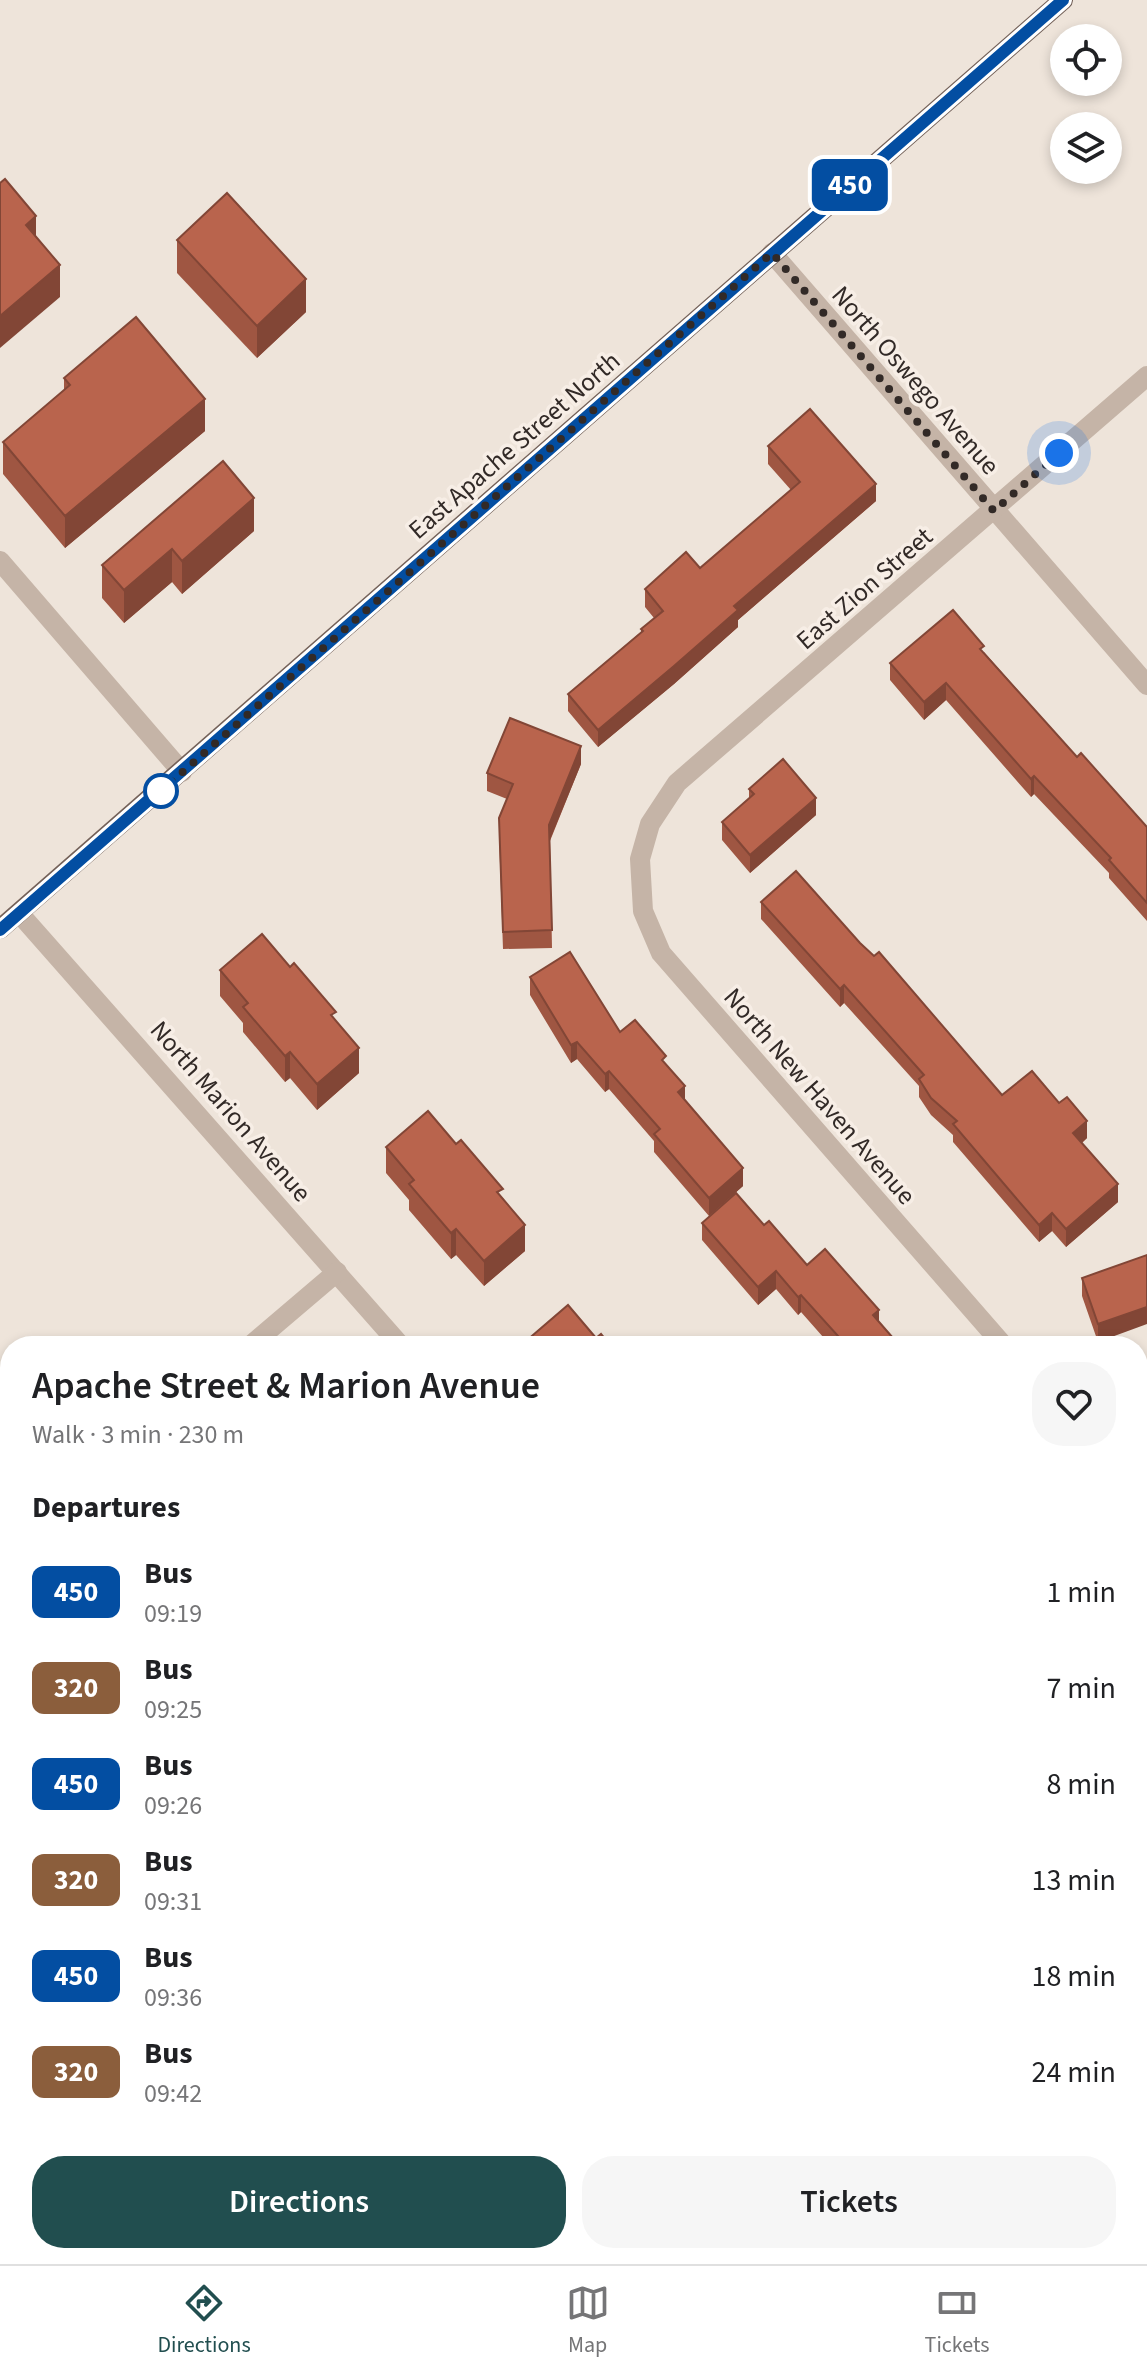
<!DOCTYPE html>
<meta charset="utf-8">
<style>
:root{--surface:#fff;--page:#f6f6f6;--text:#202124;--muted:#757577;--line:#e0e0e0;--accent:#214e4f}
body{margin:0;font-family:"Source Sans 3",sans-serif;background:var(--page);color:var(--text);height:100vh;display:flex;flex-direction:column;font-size:30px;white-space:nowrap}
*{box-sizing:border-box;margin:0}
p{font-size:26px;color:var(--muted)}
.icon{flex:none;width:44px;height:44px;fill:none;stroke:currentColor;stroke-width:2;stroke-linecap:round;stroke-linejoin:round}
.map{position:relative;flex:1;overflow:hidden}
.sheet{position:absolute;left:0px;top:1336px;width:1148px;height:928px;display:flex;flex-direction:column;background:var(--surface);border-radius:32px 32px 0 0;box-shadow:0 4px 12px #0003}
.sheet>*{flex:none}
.badge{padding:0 16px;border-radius:12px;font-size:28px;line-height:52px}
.fabs{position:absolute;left:1050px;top:24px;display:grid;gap:16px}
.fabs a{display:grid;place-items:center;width:72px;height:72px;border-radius:50%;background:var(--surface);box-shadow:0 4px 12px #0003;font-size:40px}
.you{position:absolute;width:40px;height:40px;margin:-20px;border:6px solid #fff;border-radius:50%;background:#1a73e8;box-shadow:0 0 0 12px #1a73e833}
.map>.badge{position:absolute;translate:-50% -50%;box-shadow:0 0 0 4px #fff}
h2{padding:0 32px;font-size:30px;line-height:72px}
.round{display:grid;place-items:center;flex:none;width:84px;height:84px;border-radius:32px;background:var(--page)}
.overview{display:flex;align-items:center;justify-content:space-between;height:136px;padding:0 32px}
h1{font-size:38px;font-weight:600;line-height:60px}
.button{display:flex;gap:16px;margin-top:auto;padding:16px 32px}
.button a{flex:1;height:92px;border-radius:32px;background:var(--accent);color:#fff;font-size:32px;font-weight:600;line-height:92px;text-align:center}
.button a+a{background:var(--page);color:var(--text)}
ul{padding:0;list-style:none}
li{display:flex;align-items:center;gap:24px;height:96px;padding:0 32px}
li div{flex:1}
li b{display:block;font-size:30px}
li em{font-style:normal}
li .badge{min-width:88px;font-weight:700;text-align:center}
.menu{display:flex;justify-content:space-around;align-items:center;height:112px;border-top:2px solid var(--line);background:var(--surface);font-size:22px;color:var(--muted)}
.menu a{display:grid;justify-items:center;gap:4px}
.menu .active{color:var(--accent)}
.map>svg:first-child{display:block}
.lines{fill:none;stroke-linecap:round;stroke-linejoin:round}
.minor{stroke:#c5b4a7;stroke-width:20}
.major{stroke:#736159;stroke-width:20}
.wall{fill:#9f5642}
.shaded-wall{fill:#824636}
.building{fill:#b9644d;stroke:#824636;stroke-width:2}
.line-casing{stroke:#fff;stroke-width:18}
.line{stroke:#034ea2;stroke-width:12}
.walk{stroke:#322a27;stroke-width:8;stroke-dasharray:0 14.4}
.stop-dot{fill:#fff;stroke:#034ea2;stroke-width:4}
.labels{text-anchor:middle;stroke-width:7;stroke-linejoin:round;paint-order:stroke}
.street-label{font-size:26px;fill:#322a27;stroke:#f7eee6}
</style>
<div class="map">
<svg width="1147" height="2264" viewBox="0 0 1147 2264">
<rect width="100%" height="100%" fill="#eee4da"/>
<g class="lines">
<!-- minor -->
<g class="minor">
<path d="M 772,253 L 1147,685"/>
<path d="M 0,561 L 182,772"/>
<path d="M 19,913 L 401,1346"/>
<path d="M 250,1346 L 337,1272"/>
<path d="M 1004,1346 L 661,953 L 643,911 L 640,859 L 650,824 L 677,783 L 1147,376"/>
<path d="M 1138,1500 L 1147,1510"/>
<path d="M 0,1583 L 10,1572"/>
<path d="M 0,1734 L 10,1758"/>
<path d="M 0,1880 L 10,1873"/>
<path d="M 1138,2200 L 1147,2211"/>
<path d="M 356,2254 L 366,2264"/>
<path d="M 290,2264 L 293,2254"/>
</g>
<!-- major -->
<path class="major" d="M 0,929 L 1063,0"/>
</g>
<!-- wall -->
<g class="wall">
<path d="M 177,240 L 306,312 L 257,358 L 177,273 Z"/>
<path d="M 64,378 L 205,431 L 65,548 L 3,474 L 3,442 L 64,390 Z"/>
<path d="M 768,446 L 876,501 L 738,620 L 738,627 L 674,684 L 598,747 L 568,711 L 568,694 L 641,632 L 641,629 L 654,618 L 645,607 L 645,589 L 700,568 L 791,490 L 768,464 Z"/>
<path d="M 254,531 L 182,594 L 172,582 L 124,623 L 102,598 L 102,565 Z"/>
<path d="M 984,652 L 1077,757 L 1147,827 L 1147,921 L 1109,878 L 1109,873 L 1034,794 L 1031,797 L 946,700 L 924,720 L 890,680 L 890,663 Z"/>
<path d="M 581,764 L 550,841 L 552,948 L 503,949 L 499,836 L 507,799 L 487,791 L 487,773 Z"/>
<path d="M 749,789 L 816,815 L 750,873 L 722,840 L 722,822 L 749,798 Z"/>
<path d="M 761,902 L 860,943 L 1002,1095 L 1087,1138 L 1082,1143 L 1118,1202 L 1066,1247 L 1052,1231 L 1039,1242 L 953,1142 L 953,1135 L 931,1115 L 919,1097 L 919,1086 L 844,1003 L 840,1007 L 761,919 Z"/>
<path d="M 220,970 L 336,1021 L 359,1073 L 317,1110 L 290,1078 L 285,1082 L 243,1032 L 243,1023 L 220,996 Z"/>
<path d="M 530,977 L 620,1032 L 666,1065 L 685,1100 L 743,1186 L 709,1216 L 654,1152 L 654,1141 L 609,1089 L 605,1092 L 577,1059 L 571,1063 L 530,995 Z"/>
<path d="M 386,1147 L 503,1198 L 525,1251 L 484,1286 L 456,1255 L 451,1259 L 409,1210 L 409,1200 L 386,1173 Z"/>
<path d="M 702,1223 L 764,1225 L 807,1265 L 879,1322 L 900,1346 L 831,1346 L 801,1312 L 798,1315 L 776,1289 L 758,1305 L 702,1240 Z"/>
<path d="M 1147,1255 L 1098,1342 L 1082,1296 L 1082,1278 Z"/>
<path d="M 1138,1622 L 1147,1632 L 1147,1814 L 1144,1750 L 1138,1742 Z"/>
<path d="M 10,1935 L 10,2018 L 0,2020 L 0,1937 Z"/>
<path d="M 116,2254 L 196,2254 L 188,2264 L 128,2264 Z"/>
<path d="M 447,2254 L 556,2254 L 568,2264 L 459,2264 Z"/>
<path d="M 669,2254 L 741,2254 L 733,2264 L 683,2264 Z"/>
<path d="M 774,2254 L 847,2254 L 839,2264 L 780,2264 L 774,2260 Z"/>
</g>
<!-- shaded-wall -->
<g class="shaded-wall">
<path d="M 36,216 L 36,249 L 26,225 Z"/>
<path d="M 60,265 L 60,297 L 0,348 L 0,316 Z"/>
<path d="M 306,279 L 306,312 L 257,358 L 257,326 Z"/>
<path d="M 205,399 L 205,431 L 65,548 L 65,516 Z"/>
<path d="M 876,484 L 876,501 L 738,620 L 738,627 L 674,684 L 598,747 L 598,730 L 734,606 Z"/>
<path d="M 254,498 L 254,531 L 182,594 L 182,561 Z"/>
<path d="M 172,549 L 172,582 L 124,623 L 124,590 Z"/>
<path d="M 946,683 L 946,700 L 924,720 L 924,702 Z"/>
<path d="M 581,746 L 581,764 L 549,842 L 549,825 Z"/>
<path d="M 1034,776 L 1034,794 L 1031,797 L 1031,779 Z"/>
<path d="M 816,798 L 816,815 L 750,873 L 750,855 Z"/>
<path d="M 844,985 L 844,1003 L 840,1007 L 840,989 Z"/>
<path d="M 577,1042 L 577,1059 L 571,1063 L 571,1045 Z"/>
<path d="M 359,1048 L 359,1073 L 317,1110 L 317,1084 Z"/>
<path d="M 290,1052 L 290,1078 L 285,1082 L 285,1056 Z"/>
<path d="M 609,1071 L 609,1089 L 605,1092 L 605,1074 Z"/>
<path d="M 685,1086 L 685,1103 L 678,1092 Z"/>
<path d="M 1087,1121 L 1087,1138 L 1073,1150 L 1073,1133 Z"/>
<path d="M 743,1168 L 743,1186 L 709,1216 L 709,1198 Z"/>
<path d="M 1118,1184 L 1118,1202 L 1066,1247 L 1066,1229 Z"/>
<path d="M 1052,1213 L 1052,1231 L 1039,1242 L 1039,1225 Z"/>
<path d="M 525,1225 L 525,1251 L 484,1286 L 484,1261 Z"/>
<path d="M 456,1229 L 456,1255 L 451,1259 L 451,1233 Z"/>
<path d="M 776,1271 L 776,1289 L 758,1305 L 758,1287 Z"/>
<path d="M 801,1295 L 801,1312 L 798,1315 L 798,1297 Z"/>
<path d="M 1147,1307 L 1147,1324 L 1098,1342 L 1098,1324 Z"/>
<path d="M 879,1310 L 879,1328 L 873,1315 Z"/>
<path d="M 1147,1797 L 1147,1814 L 1138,1822 L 1138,1804 Z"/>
<path d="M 1147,1991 L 1147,2016 L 1138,2024 L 1138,1999 Z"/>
<path d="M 175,2254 L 196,2254 L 188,2264 L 167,2264 Z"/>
<path d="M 722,2254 L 741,2254 L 733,2264 L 715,2264 Z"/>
<path d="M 828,2254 L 847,2254 L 839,2264 L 821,2264 Z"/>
</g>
<!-- building -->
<g class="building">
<path d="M 5,179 L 36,216 L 26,225 L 60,265 L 0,316 L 0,183 Z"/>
<path d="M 227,193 L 306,279 L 257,326 L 177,240 Z"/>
<path d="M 136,317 L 205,399 L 65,516 L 3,442 L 70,385 L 64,378 Z"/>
<path d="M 810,409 L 876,484 L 734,606 L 738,610 L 674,666 L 598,730 L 568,694 L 643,631 L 641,629 L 663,611 L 645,589 L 686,552 L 700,568 L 800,482 L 768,446 Z"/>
<path d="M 223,461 L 254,498 L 182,561 L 172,549 L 124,590 L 102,565 Z"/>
<path d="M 953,610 L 984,646 L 980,649 L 1077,757 L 1081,753 L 1147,827 L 1147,903 L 1109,860 L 1111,858 L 1034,776 L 1031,779 L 946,683 L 924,702 L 890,663 Z"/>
<path d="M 510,718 L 581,746 L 549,825 L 552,930 L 503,932 L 499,818 L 513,784 L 487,773 Z"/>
<path d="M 783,759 L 816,798 L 750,855 L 722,822 L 754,794 L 749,789 Z"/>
<path d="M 796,871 L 860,943 L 874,956 L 879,952 L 1002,1095 L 1032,1071 L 1059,1103 L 1067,1097 L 1087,1121 L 1073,1133 L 1118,1184 L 1066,1229 L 1052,1213 L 1039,1225 L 953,1124 L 957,1121 L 931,1098 L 919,1079 L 924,1075 L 844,985 L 840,989 L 761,902 Z"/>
<path d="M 262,934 L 290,967 L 294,963 L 336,1012 L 331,1015 L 359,1048 L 317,1084 L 290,1052 L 285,1056 L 243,1007 L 248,1003 L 220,970 Z"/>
<path d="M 570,952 L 620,1032 L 635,1020 L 666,1056 L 662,1060 L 685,1086 L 678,1092 L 743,1168 L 709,1198 L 654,1134 L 660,1129 L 609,1071 L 605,1074 L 577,1042 L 571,1045 L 530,977 Z"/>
<path d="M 428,1111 L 456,1144 L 461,1140 L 503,1189 L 497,1192 L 525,1225 L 484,1261 L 456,1229 L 451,1233 L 409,1184 L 414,1180 L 386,1147 Z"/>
<path d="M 736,1193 L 764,1225 L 769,1221 L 807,1265 L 825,1249 L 879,1310 L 873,1315 L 900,1346 L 847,1346 L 801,1295 L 798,1297 L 776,1271 L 758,1287 L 702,1223 Z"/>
<path d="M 1147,1255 L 1147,1307 L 1098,1324 L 1082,1278 Z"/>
<path d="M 568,1305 L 596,1338 L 601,1334 L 611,1346 L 531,1346 L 526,1341 Z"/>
<path d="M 1138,1622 L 1147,1632 L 1147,1735 L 1138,1725 Z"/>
<path d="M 1147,1747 L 1147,1797 L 1138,1804 L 1138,1755 Z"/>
<path d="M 10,1935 L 10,1992 L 0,1994 L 0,1937 Z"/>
<path d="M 1138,1956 L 1147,1967 L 1147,1991 L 1138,1999 Z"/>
<path d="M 146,2254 L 175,2254 L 167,2264 L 158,2264 Z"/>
<path d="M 477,2254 L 556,2254 L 568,2264 L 489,2264 Z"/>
<path d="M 703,2254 L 722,2254 L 715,2263 Z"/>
<path d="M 802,2254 L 828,2254 L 821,2264 L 815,2264 Z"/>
<path d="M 1024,2254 L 1101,2254 L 1110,2264 L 1013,2264 Z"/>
</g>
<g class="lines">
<defs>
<path id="line" d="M 0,930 L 1063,0"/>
</defs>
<!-- line casing -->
<use href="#line" class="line-casing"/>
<!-- line -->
<use href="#line" class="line"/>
<!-- walk -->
<path class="walk" d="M 161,791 L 772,253 L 994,511 L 1059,453"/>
</g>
<!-- markers -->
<circle class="stop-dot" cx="161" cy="791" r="16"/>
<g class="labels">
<!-- street labels -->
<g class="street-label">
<text transform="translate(916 380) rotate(49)" y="9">North Oswego Avenue</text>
<text transform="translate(514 445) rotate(-41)" y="9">East Apache Street North</text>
<text transform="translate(864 588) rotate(-41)" y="9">East Zion Street</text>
<text transform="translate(820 1096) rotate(49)" y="9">North New Haven Avenue</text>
<text transform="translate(231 1111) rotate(49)" y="9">North Marion Avenue</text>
</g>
</g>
</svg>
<div class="fabs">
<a><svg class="icon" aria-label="locate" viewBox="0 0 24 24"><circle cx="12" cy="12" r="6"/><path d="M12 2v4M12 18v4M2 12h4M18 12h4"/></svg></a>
<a><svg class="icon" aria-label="layers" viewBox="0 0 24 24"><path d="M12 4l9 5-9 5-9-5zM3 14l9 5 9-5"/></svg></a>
</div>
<div class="you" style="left:1059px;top:453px"></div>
<b class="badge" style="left:850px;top:185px;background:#034ea2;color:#fff">450</b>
<section class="sheet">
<div class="overview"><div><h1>Apache Street &amp; Marion Avenue</h1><p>Walk · 3 min · 230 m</p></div><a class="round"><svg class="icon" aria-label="heart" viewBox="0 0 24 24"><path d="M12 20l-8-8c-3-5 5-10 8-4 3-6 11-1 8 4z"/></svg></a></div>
<h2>Departures</h2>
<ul>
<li><span class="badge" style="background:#034ea2;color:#fff">450</span><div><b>Bus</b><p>09:19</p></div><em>1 min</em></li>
<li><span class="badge" style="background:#8b5e3c;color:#fff">320</span><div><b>Bus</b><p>09:25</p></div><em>7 min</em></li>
<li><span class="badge" style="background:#034ea2;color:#fff">450</span><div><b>Bus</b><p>09:26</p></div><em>8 min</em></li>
<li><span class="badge" style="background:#8b5e3c;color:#fff">320</span><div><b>Bus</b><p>09:31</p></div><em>13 min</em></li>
<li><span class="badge" style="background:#034ea2;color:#fff">450</span><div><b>Bus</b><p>09:36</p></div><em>18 min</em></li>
<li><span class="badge" style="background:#8b5e3c;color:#fff">320</span><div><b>Bus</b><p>09:42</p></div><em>24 min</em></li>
</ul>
<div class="button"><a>Directions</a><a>Tickets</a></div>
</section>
</div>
<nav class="menu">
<a class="active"><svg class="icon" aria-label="directions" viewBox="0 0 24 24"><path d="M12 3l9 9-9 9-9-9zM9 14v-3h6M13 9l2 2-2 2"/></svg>Directions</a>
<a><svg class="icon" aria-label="map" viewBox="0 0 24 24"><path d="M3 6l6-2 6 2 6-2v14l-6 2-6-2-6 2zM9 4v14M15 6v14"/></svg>Map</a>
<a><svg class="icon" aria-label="tickets" viewBox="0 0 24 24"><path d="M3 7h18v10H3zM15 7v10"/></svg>Tickets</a>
</nav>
